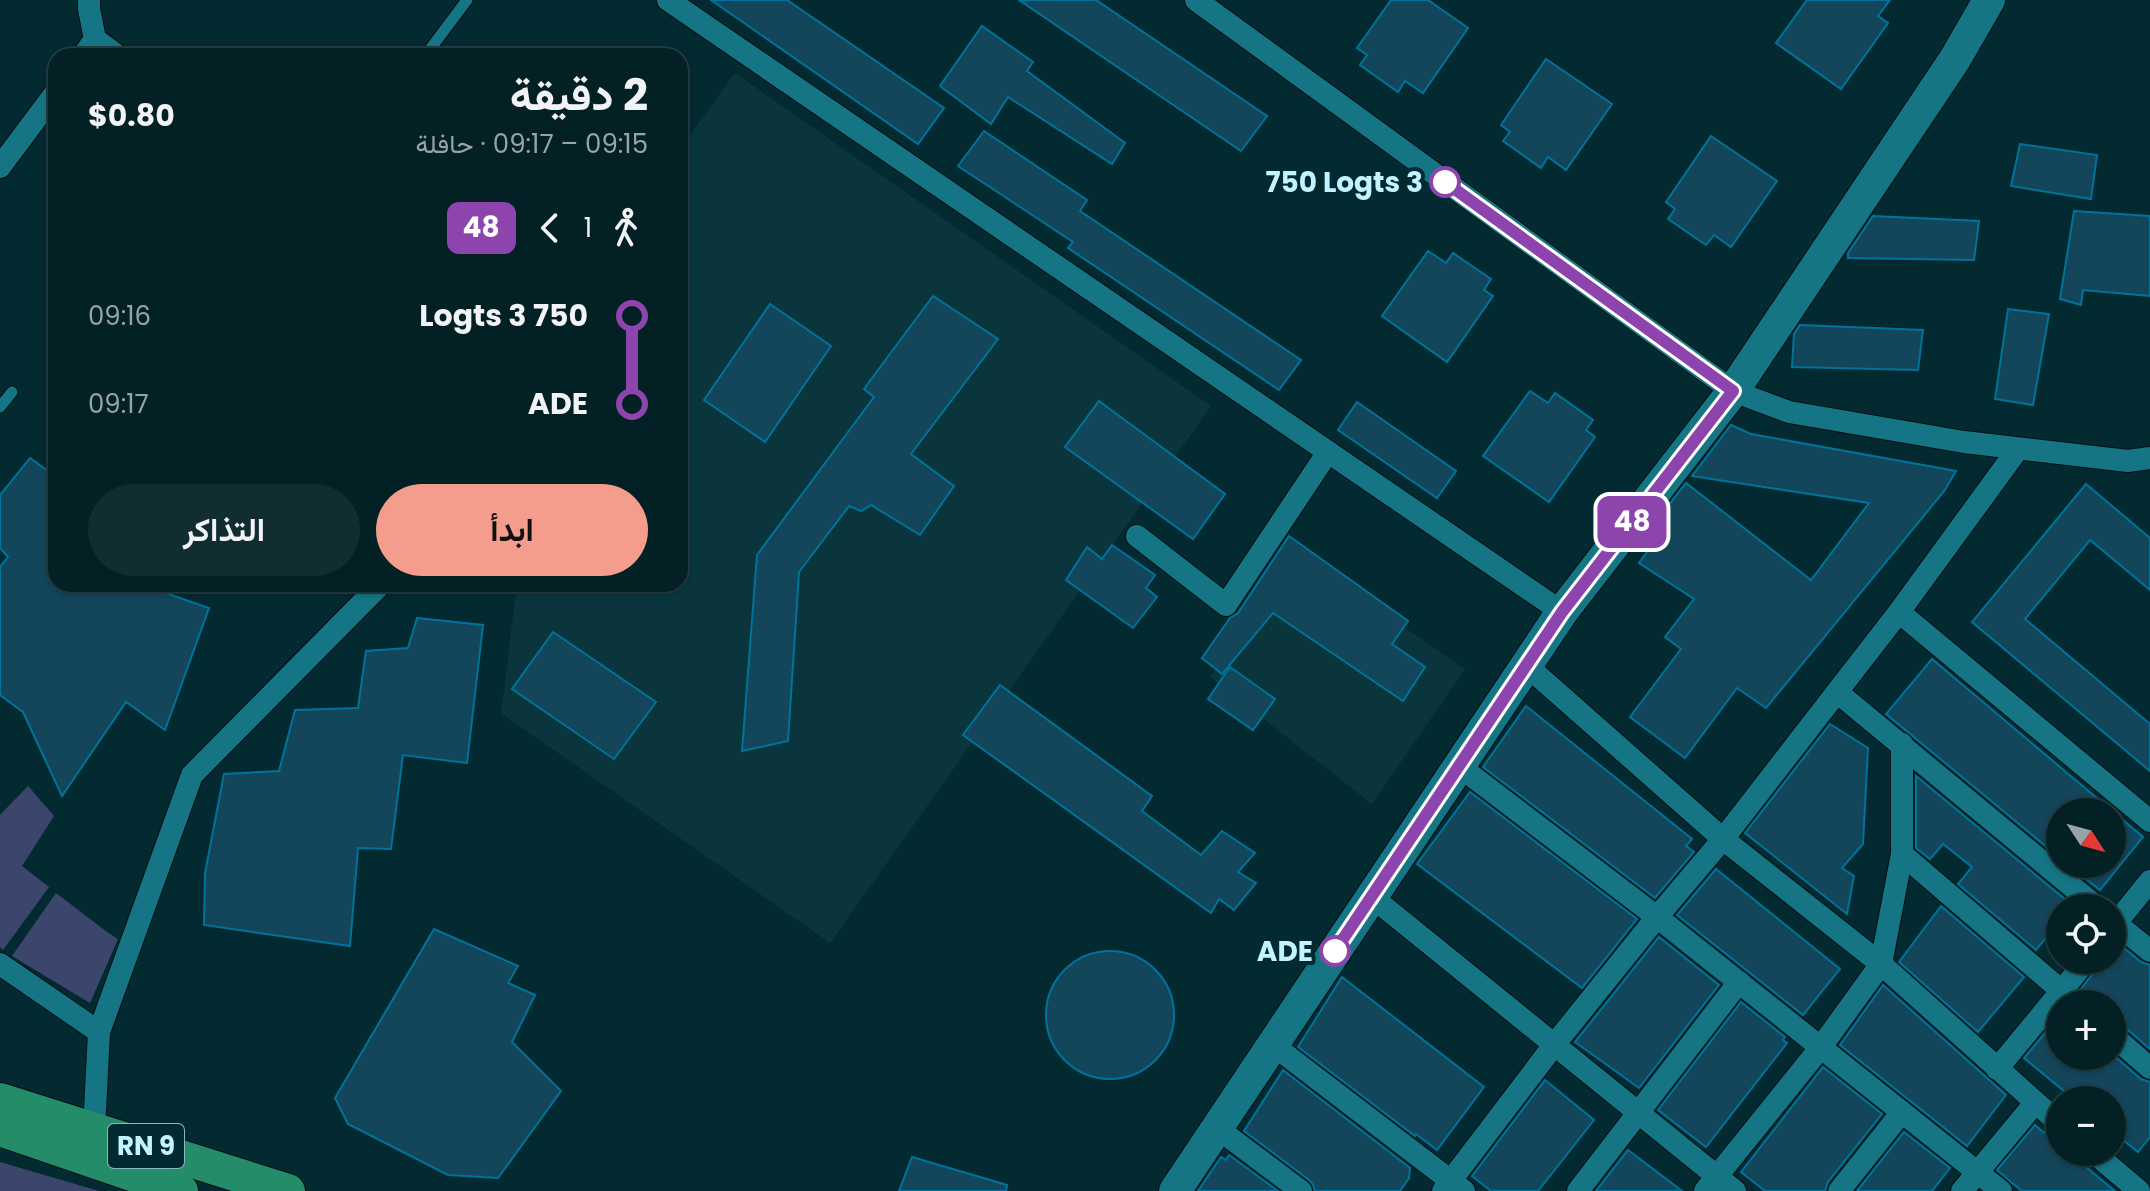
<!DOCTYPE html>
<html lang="ar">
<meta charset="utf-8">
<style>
:root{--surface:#032025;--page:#112d32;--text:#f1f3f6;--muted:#97a3a7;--line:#243e42;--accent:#f49d8c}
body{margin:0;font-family:Poppins,Vazirmatn,sans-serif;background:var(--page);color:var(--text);direction:rtl;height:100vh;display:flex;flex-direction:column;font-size:30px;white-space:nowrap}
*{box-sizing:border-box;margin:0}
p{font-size:26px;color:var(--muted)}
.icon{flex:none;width:44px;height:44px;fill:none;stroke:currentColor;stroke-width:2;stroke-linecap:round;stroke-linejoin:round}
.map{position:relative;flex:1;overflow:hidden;direction:ltr}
.details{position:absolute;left:48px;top:48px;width:640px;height:544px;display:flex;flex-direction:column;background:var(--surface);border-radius:24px;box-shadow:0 2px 6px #0004,0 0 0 2px var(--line);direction:rtl}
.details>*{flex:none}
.badge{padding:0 16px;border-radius:12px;font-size:28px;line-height:52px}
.needle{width:52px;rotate:126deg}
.fabs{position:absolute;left:2046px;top:798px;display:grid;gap:16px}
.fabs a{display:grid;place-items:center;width:80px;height:80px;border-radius:50%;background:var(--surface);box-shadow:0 2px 6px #0004,0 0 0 2px var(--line);font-size:40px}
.map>.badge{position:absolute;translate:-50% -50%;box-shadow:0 0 0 4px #fff}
.legs{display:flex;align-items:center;gap:12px;height:88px;padding:0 40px;font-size:26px}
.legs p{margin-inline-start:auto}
.head{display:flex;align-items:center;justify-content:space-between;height:136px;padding:0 40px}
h1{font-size:44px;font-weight:700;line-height:60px}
.primary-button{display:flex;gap:16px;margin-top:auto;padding:16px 40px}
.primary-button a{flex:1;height:92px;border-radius:48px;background:var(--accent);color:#111;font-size:32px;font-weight:700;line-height:92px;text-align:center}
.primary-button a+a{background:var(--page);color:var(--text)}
ul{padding:0 40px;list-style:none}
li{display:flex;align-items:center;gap:28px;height:88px;font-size:30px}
li i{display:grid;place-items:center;width:12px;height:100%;margin:0 10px;background:currentColor}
li i::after{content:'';width:20px;height:20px;margin:-10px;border:6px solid;border-radius:50%;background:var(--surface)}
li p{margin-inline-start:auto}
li:first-child i{background:linear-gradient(#0000 50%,currentColor 0)}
li:last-child i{background:linear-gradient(currentColor 50%,#0000 0)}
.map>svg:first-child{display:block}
.built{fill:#0a353c}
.green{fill:#3c466d}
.building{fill:#13455b;stroke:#00739b;stroke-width:2}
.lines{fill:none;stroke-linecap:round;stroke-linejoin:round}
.lane-casing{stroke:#031113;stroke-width:13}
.street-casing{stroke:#031113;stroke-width:24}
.secondary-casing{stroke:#031113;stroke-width:34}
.primary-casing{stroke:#031113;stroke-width:36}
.lane{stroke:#157585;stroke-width:11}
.street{stroke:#157585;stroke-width:22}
.secondary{stroke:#157585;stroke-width:32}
.primary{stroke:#258c69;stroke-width:34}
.line-1-casing{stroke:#fff;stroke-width:18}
.line-1{stroke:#8e44ad;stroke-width:12}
.stop-1-dot{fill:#fff;stroke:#8e44ad;stroke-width:4}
.labels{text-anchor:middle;stroke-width:8;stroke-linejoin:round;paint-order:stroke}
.shield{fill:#042a31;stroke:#88b7c0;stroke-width:2}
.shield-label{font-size:26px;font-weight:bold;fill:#c1f4fe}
.stop-label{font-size:28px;font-weight:bold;fill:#c1f4fe;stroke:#042a31;text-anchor:end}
</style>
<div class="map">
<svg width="2150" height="1191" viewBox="0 0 2150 1191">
<rect width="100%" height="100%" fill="#042a31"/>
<!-- built -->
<g class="built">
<path d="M 735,73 L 1211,406 L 830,943 L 501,713 L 517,584 L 680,584 L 680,149 Z"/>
<path d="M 1301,556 L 1465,669 L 1372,804 L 1210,677 Z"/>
</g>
<!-- green -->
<g class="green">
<path d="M 28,786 L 54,816 L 22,866 L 49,887 L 3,950 L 0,947 L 0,815 Z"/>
<path d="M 56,893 L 107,932 L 118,939 L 90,1003 L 12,956 Z"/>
<path d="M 0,1162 L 99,1191 L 0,1191 Z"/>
</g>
<!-- building -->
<g class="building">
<path d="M 711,0 L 787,0 L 944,108 L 918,144 Z"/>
<path d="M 1019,0 L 1096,0 L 1267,116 L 1241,151 Z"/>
<path d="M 1391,0 L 1428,0 L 1468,28 L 1423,93 L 1405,81 L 1398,92 L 1360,65 L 1367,55 L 1357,48 Z"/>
<path d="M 1807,0 L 1890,0 L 1878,16 L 1888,23 L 1841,89 L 1776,43 Z"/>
<path d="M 982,26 L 1033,62 L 1027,71 L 1125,143 L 1112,164 L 1008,97 L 991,124 L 940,86 Z"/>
<path d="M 1546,59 L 1612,104 L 1566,170 L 1548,157 L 1541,168 L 1503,141 L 1510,132 L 1501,125 Z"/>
<path d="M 984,131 L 1087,200 L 1080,211 L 1301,360 L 1279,390 L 1068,248 L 1073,242 L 958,166 Z"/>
<path d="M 1711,136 L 1777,181 L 1731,247 L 1714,235 L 1706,245 L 1668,219 L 1675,209 L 1666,202 Z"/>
<path d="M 2020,144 L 2097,155 L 2091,199 L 2011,186 Z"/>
<path d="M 2074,211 L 2150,216 L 2150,296 L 2083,290 L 2081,305 L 2060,299 Z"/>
<path d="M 1873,216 L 1979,221 L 1974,260 L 1848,258 L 1848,253 Z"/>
<path d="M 1428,251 L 1446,263 L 1453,253 L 1491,279 L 1484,290 L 1493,296 L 1447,362 L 1382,316 Z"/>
<path d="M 933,296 L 998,339 L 911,454 L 954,486 L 920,535 L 871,505 L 861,511 L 849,506 L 799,572 L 788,741 L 742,751 L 757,555 L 874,397 L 864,389 Z"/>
<path d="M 770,304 L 831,346 L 765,442 L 704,400 Z"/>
<path d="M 2008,309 L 2049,314 L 2033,405 L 1995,399 Z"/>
<path d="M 1800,325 L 1923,330 L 1918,370 L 1792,367 L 1794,334 Z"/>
<path d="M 1530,391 L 1548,403 L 1555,393 L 1593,420 L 1586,430 L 1595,437 L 1549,502 L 1483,456 Z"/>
<path d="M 1099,401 L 1225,494 L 1193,539 L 1065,447 Z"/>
<path d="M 1357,402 L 1456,471 L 1437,498 L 1338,430 Z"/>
<path d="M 1731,425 L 1751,434 L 1956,471 L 1945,490 L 1766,708 L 1737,688 L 1685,758 L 1630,717 L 1681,649 L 1665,637 L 1694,599 L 1639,563 L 1663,530 L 1654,524 L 1686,483 L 1811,580 L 1869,503 L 1692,476 Z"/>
<path d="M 30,458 L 56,477 L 56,584 L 140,584 L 209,608 L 165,730 L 126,702 L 62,796 L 23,712 L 0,695 L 0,567 L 8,557 L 0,548 L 0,495 Z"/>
<path d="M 2086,484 L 2150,538 L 2150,590 L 2090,540 L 2025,619 L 2150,724 L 2150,771 L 1972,622 Z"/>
<path d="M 1289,536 L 1408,621 L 1392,644 L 1425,667 L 1403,701 L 1273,613 L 1222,674 L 1202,658 L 1230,618 L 1238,613 Z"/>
<path d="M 1112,545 L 1155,575 L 1146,588 L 1157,597 L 1133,628 L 1066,580 L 1087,547 L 1102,559 Z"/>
<path d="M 417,618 L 483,625 L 467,763 L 403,755 L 391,849 L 358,848 L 350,946 L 204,925 L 205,873 L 224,774 L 279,771 L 295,710 L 358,708 L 366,651 L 408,648 Z"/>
<path d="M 553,632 L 656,702 L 614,759 L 512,689 Z"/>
<path d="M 1932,659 L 2143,837 L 2100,890 L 2067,864 L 2112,864 L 2112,812 L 2060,812 L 2060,858 L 1886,714 Z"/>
<path d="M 1230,667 L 1275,699 L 1253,730 L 1208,699 Z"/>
<path d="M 1000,685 L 1152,796 L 1142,811 L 1201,855 L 1222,831 L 1255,853 L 1238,872 L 1256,883 L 1234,910 L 1219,899 L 1211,913 L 963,735 Z"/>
<path d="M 1526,706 L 1692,839 L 1686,846 L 1694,852 L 1655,898 L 1483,767 Z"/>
<path d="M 1830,724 L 1868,748 L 1863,844 L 1842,868 L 1854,876 L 1847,914 L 1745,833 Z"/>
<path d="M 1916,776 L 2072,905 L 2070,908 L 2060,908 L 2060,920 L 2036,950 L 1958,884 L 1972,867 L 1943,844 L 1930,859 L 1916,848 Z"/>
<path d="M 1470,792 L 1637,919 L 1582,988 L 1417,864 Z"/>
<path d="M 1716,869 L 1840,969 L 1803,1015 L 1677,915 Z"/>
<path d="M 1941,906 L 2024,977 L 1978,1032 L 1899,962 Z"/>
<path d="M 434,929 L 518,966 L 508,983 L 535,995 L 512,1042 L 561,1091 L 498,1178 L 448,1175 L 348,1124 L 335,1098 Z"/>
<path d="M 1659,937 L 1719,985 L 1639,1088 L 1575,1042 Z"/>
<path d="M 2117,942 L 2141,962 L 2150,965 L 2150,1049 L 2121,1024 L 2112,1021 L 2112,1004 L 2091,1004 L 2090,999 L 2081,989 L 2103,960 L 2112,960 L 2112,948 Z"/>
<circle cx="1110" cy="1015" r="64"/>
<path d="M 1342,977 L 1484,1087 L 1437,1150 L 1416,1134 L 1415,1136 L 1298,1047 Z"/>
<path d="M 1883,985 L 2006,1095 L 1967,1146 L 1840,1045 Z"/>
<path d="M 1741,1002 L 1785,1037 L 1783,1040 L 1787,1043 L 1706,1147 L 1658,1110 Z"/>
<path d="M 2060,1015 L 2060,1056 L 2112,1056 L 2112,1054 L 2141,1079 L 2150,1082 L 2150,1137 L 2138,1152 L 2112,1131 L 2112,1100 L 2075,1100 L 2024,1058 Z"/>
<path d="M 1823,1067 L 1882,1114 L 1828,1182 L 1825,1191 L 1765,1191 L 1741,1172 Z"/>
<path d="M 1283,1070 L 1410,1168 L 1409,1178 L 1400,1191 L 1315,1191 L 1313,1185 L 1309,1180 L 1244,1131 Z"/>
<path d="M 1545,1080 L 1594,1120 L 1538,1191 L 1491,1191 L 1472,1176 Z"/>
<path d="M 2035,1125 L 2060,1146 L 2060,1152 L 2068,1152 L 2115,1191 L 2022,1191 L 2012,1183 L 1997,1170 Z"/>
<path d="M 1904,1132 L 1950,1168 L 1932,1191 L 1857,1191 Z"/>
<path d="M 1628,1150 L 1682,1191 L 1596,1191 Z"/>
<path d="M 1229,1155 L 1278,1191 L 1198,1191 L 1221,1157 L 1226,1160 Z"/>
<path d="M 912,1157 L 1007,1185 L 1006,1191 L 899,1191 Z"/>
</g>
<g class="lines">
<defs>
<g id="lane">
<path d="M 425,56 L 467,0"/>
<path d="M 0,407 L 12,392"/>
</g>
<g id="street">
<path d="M 89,0 L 89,9 L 95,39 L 118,56"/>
<path d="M 668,0 L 1562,612"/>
<path d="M 1196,0 L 1733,391 L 1789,412 L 1964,442 L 2128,461 L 2150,458"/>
<path d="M 83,56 L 95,39"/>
<path d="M 0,167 L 56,92"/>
<path d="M 1137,536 L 1226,605 L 1328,452"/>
<path d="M 1899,612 L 2150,821"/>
<path d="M 1526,665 L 1723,839 L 1881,964 L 2060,1124"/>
<path d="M 1837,692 L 2098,908"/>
<path d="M 1459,766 L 1657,917 L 2001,1191"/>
<path d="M 1902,854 L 2077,1004"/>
<path d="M 1372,897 L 1735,1191"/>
<path d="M 2112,920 L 2150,951"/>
<path d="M 2112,928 L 2150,881"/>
<path d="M 0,964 L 99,1032"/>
<path d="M 2112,1035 L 2150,1068"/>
<path d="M 1273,1045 L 1464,1191"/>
<path d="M 1997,1069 L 2087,960"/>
<path d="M 1217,1128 L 1301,1191"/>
<path d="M 94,1130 L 99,1032 L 192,775 L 381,584"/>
<path d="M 2093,1152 L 2139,1191"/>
<path d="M 1443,1191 L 1554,1045 L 1657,917 L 1723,839 L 1899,612 L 2018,449"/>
<path d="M 1578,1191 L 1739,982"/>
<path d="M 1705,1191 L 1821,1047 L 1881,964 L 1902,854 L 1902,744"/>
<path d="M 1839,1191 L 1902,1112"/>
<path d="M 1962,1191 L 2035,1103"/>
</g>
<path id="secondary" d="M 1175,1191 L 1562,612 L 1733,391 L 1955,59 L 1989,0"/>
<g id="primary">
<path d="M 0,1100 L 288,1191"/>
<path d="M 0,1129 L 181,1191"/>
</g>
</defs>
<!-- lane casing -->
<use href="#lane" class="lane-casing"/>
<!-- street casing -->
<use href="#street" class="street-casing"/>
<!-- secondary casing -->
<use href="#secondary" class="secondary-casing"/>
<!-- primary casing -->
<use href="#primary" class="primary-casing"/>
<!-- lane -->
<use href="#lane" class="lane"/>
<!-- street -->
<use href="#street" class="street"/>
<!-- secondary -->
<use href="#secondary" class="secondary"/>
<!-- primary -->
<use href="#primary" class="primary"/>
</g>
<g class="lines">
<defs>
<path id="line-1" d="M 1335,951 L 1562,612 L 1733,391 L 1445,182"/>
</defs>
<!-- line-1 casing -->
<use href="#line-1" class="line-1-casing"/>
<!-- line-1 -->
<use href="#line-1" class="line-1"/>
</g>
<!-- markers -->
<g class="stop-1-dot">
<circle cx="1445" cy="182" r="14"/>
<circle cx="1335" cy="951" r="14"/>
</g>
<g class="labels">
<!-- shield labels -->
<rect class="shield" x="108" y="1124" width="76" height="44" rx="6"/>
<g class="shield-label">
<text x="146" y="1155">RN 9</text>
</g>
<!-- stop labels -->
<g class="stop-label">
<text x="1423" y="192">750 Logts 3</text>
<text x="1313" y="961">ADE</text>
</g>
</g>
</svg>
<div class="fabs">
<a><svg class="needle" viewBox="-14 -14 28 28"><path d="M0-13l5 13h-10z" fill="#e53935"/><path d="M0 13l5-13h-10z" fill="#97a3a7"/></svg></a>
<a><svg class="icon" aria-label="locate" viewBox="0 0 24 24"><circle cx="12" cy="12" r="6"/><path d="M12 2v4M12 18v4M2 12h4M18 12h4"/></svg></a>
<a>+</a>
<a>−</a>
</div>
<b class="badge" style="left:1632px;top:522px;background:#8e44ad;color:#fff">48</b>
<section class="details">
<div class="head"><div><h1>2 دقيقة</h1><p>09:15 – 09:17 · حافلة</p></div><b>$0.80</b></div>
<div class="legs"><svg class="icon" aria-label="walk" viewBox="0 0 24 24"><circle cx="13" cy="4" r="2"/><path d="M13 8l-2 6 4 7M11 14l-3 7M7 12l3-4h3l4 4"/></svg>1<svg class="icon" aria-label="back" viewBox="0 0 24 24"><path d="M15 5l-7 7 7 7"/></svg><b class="badge" style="background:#8e44ad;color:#fff">48</b></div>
<ul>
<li><i style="color:#8e44ad"></i><b>750 Logts 3</b><p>09:16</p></li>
<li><i style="color:#8e44ad"></i><b>ADE</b><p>09:17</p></li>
</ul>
<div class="primary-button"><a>ابدأ</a><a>التذاكر</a></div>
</section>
</div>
